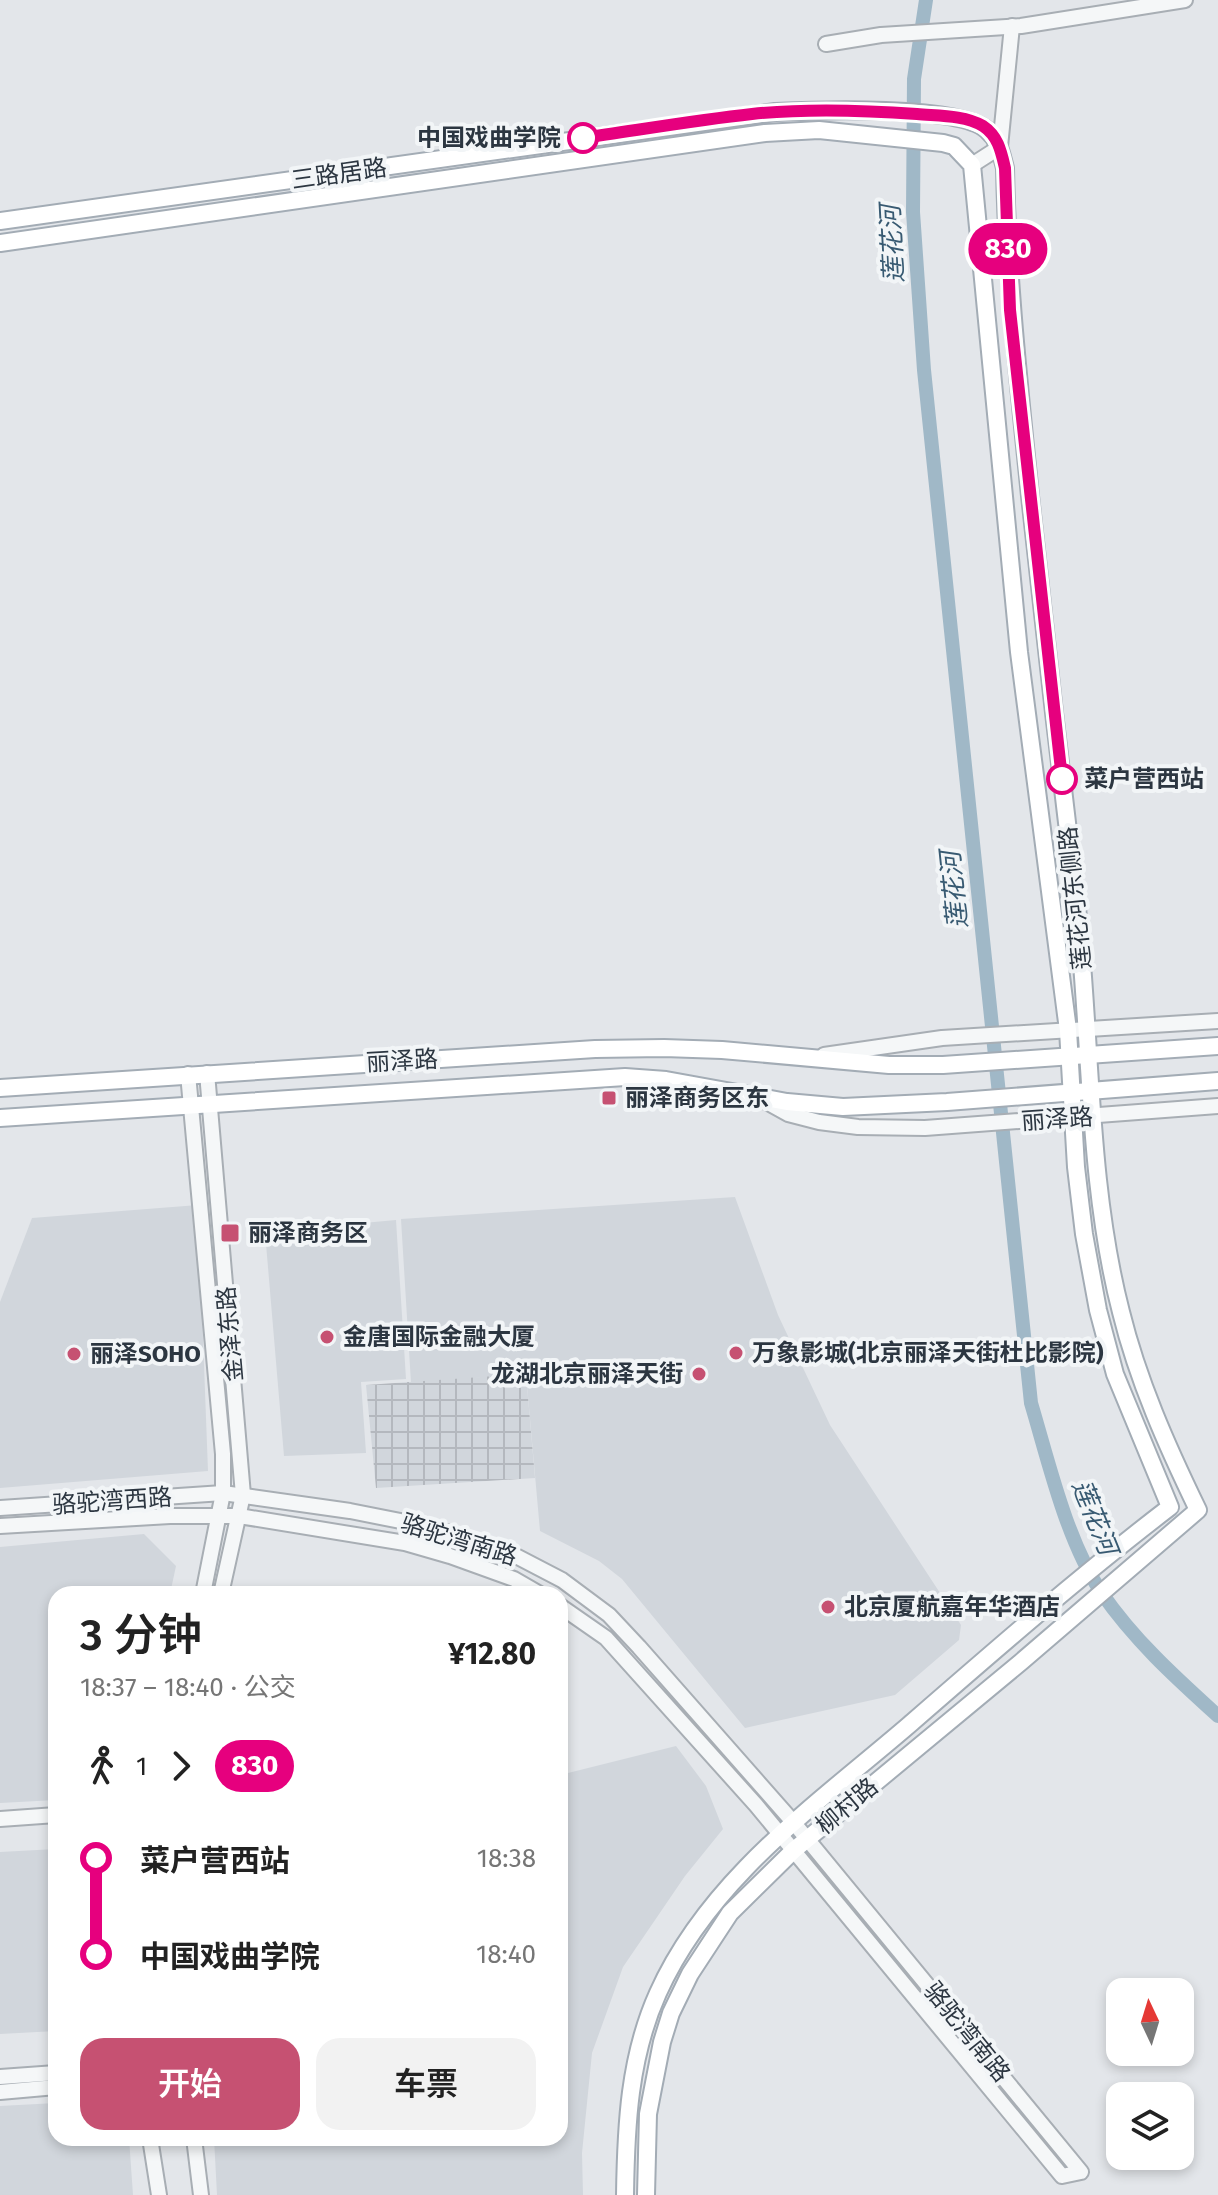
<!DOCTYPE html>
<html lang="zh">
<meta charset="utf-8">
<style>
:root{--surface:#fff;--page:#f2f2f2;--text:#222;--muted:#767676;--accent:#c65172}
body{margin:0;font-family:"Fira Sans","Noto Sans SC",sans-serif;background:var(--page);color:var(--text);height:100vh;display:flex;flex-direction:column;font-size:30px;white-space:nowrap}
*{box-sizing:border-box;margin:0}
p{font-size:26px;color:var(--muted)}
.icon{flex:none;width:44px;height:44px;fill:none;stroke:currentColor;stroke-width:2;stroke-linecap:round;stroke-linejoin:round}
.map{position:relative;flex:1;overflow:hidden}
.panel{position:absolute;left:48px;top:1586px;width:520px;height:560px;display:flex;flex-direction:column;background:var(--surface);border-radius:24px;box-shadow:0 4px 12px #0003}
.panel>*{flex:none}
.badge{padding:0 16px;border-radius:26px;font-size:28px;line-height:52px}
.needle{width:52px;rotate:356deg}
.buttons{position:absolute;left:1106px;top:1978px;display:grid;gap:16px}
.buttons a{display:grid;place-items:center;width:88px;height:88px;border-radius:16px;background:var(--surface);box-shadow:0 4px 12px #0003;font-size:40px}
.map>.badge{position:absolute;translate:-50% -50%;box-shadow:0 0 0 4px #fff}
.legs{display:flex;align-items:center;gap:12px;height:88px;padding:0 32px;font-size:26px}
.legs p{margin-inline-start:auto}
.summary{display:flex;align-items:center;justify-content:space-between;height:136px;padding:0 32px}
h1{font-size:44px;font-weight:600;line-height:60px}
.button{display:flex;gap:16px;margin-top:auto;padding:16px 32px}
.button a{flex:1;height:92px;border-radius:24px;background:var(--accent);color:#fff;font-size:32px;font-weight:600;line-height:92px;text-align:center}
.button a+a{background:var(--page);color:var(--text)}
ul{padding:0 32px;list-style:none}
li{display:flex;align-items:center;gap:28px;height:96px;font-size:30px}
li i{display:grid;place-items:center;width:12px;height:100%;margin:0 10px;background:currentColor}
li i::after{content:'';width:20px;height:20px;margin:-10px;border:6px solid;border-radius:50%;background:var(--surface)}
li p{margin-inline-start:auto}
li:first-child i{background:linear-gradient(#0000 50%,currentColor 0)}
li:last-child i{background:linear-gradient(currentColor 50%,#0000 0)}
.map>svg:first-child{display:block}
.built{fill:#d1d6dc}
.industrial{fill:url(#industrial-grid)}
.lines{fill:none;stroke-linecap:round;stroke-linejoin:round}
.canal{stroke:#a0b8c7;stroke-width:14}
.minor-casing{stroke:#a8aeb4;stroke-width:18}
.major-casing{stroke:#a3acb5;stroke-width:20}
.minor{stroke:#f5f7f8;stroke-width:14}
.major{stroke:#fff;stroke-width:16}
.line-1-casing{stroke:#fff;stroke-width:18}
.line-1{stroke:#e6007e;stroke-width:12}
.stop-1-dot{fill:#fff;stroke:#e6007e;stroke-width:4}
.poi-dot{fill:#c65172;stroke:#f2f5f7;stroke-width:3}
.labels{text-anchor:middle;stroke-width:8;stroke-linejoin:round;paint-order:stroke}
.stop-label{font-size:24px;font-weight:bold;fill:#2c3641;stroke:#f2f5f7;text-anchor:end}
.street-label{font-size:24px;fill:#2c3641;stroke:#f2f5f7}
.poi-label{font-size:24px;font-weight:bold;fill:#2c3641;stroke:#f2f5f7;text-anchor:start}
.water-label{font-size:26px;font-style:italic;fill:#385a72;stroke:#f2f5f7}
</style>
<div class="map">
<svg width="1218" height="2195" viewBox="0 0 1218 2195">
<defs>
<pattern id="industrial-grid" width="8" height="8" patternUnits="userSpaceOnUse" patternTransform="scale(2)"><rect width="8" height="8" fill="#d1d6dc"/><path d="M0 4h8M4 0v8" fill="none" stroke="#b4b8be"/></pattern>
</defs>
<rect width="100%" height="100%" fill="#e3e6ea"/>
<!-- built -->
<g class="built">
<path d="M 735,1197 L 778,1315 L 830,1425 L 961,1625 L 959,1640 L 895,1695 L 745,1728 L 622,1579 L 599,1561 L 540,1531 L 526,1374 L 411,1383 L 401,1219 Z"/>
<path d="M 198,1205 L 208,1471 L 0,1488 L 0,1302 L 32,1218 Z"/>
<path d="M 396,1220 L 406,1379 L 361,1382 L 366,1453 L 284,1456 L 265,1232 Z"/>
<path d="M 144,1534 L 176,1566 L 170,1594 L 56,1594 L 56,1800 L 0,1803 L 0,1547 Z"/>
<path d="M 676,1746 L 706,1786 L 723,1829 L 685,1876 L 623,1967 L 592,2053 L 582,2153 L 583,2195 L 217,2195 L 214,2138 L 560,2138 L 560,1775 Z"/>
<path d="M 56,1849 L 56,2031 L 0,2034 L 0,1852 Z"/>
<path d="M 56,2103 L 56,2138 L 129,2138 L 133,2195 L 0,2195 L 0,2106 Z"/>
</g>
<!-- industrial -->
<path class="industrial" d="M 526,1374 L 535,1478 L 376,1488 L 366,1385 Z"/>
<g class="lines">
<!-- canal -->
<path class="canal" d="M 926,0 L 914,79 L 913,212 L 924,370 L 1031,1403 C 1049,1463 1066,1539 1101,1592 C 1134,1640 1175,1677 1218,1716"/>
<defs>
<g id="minor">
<path d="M 826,44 L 881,35 L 1021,26 L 1185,0"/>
<path d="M 972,165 L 1000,147 L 1012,26"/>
<path d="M 824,1055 L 942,1038 L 1218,1021"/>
<path d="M 207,1073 L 243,1495 L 221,1594"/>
<path d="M 188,1074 L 223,1454 L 223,1493 L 203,1594"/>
<path d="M 761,1099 L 788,1114 L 819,1122 L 858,1127 L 925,1128 L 1218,1106"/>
<path d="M 0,1508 L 223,1493 L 350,1511 L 431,1527 L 510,1553 L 562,1580 L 609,1615 L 639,1647 L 794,1823 L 1081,2172 L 1062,2176 L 756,1805 L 606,1638 L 560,1606"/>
<path d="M 0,1526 L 170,1516 L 239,1516 L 405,1543 L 450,1556 L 514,1579 L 540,1594"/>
<path d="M 0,1819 L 56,1815"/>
<path d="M 0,2077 L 56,2073"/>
<path d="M 0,2092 L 56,2087"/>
<path d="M 150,2138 L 159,2195"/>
<path d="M 194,2138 L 201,2195"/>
</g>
<g id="major">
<path d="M 0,221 L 775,112 C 816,110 959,105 987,130 C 999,140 1001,153 1005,168 C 1007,278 1019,386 1030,496 C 1044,627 1059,759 1075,890 C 1092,1029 1086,1177 1121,1312 C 1138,1381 1167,1446 1198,1510 L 1021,1662 L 794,1850 L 730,1913 L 690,1974 L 671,2013 L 662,2042 L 648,2114 L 646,2195"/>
<path d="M 0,243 L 765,133 L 819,130 L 943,143 L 954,146 L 972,165 L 1019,652 L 1068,1030 L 1076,1167 L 1084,1234 L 1098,1310 L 1115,1374 L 1170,1507 C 1080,1576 994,1651 909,1725 C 817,1804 709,1879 658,1993 C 629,2057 626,2126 625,2195"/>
<path d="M 0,1088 L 595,1049 L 664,1048 L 722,1050 L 889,1065 L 943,1065 L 1218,1046"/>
<path d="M 0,1118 L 625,1077 L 666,1080 L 787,1102 L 843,1107 L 947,1102 L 1218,1081"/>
</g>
</defs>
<!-- minor casing -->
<use href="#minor" class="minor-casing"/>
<!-- major casing -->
<use href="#major" class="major-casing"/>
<!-- minor -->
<use href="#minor" class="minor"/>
<!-- major -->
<use href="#major" class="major"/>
</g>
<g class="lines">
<defs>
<path id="line-1" d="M 583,138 C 639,130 696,120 752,114 C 807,108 862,110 917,114 C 938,116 964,115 983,126 C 998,136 1001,151 1005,168 L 1010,310 L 1062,779"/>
</defs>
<!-- line-1 casing -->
<use href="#line-1" class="line-1-casing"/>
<!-- line-1 -->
<use href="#line-1" class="line-1"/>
</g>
<!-- markers -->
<g class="stop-1-dot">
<circle cx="583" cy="138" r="14"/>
<circle cx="1062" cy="779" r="14"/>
</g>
<g class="poi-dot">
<rect x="601" y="1090" width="16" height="16" rx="4"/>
<rect x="220" y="1223" width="20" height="20" rx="4"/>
<circle cx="327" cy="1337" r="8"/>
<circle cx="736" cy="1353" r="8"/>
<circle cx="74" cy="1354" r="8"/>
<circle cx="699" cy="1374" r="8"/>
<circle cx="828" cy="1607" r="8"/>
</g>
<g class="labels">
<!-- stop labels -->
<g class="stop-label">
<text x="561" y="146">中国戏曲学院</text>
<text x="1084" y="787" text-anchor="start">菜户营西站</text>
</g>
<!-- street labels -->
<g class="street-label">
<text transform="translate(339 174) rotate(-8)" y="8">三路居路</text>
<text transform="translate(1075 898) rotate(-96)" y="8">莲花河东侧路</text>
<text transform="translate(402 1061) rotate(-3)" y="8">丽泽路</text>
<text transform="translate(1057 1119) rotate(-4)" y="8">丽泽路</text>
<text transform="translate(230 1334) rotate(-95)" y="8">金泽东路</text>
<text transform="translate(112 1501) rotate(-4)" y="8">骆驼湾西路</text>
<text transform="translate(459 1540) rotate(17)" y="8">骆驼湾南路</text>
<text transform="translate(847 1806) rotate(-40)" y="8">柳村路</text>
<text transform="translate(967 2032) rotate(51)" y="8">骆驼湾南路</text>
</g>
<!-- poi labels -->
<g class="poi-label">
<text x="625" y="1106">丽泽商务区东</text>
<text x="248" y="1241">丽泽商务区</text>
<text x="343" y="1345">金唐国际金融大厦</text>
<text x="752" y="1361">万象影城(北京丽泽天街杜比影院)</text>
<text x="90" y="1362">丽泽SOHO</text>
<text x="683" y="1382" text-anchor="end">龙湖北京丽泽天街</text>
<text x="844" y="1615">北京厦航嘉年华酒店</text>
</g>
<!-- water labels -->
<g class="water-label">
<text transform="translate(892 244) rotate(-93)" y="9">莲花河</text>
<text transform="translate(954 890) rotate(-96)" y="9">莲花河</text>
<text transform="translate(1095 1517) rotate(68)" y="9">莲花河</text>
</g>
</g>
</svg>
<div class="buttons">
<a><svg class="needle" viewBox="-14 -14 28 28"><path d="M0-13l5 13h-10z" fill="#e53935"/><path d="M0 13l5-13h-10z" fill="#767676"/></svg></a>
<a><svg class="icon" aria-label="layers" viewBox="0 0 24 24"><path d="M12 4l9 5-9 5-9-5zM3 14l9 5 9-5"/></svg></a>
</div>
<b class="badge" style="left:1008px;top:249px;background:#e6007e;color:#fff">830</b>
<section class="panel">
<div class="summary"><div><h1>3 分钟</h1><p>18:37 – 18:40 · 公交</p></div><b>¥12.80</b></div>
<div class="legs"><svg class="icon" aria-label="walk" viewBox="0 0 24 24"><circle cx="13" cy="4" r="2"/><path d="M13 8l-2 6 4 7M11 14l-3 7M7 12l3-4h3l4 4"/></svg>1<svg class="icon" aria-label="forward" viewBox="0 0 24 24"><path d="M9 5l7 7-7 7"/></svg><b class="badge" style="background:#e6007e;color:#fff">830</b></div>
<ul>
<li><i style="color:#e6007e"></i><b>菜户营西站</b><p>18:38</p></li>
<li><i style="color:#e6007e"></i><b>中国戏曲学院</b><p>18:40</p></li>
</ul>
<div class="button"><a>开始</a><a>车票</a></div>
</section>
</div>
